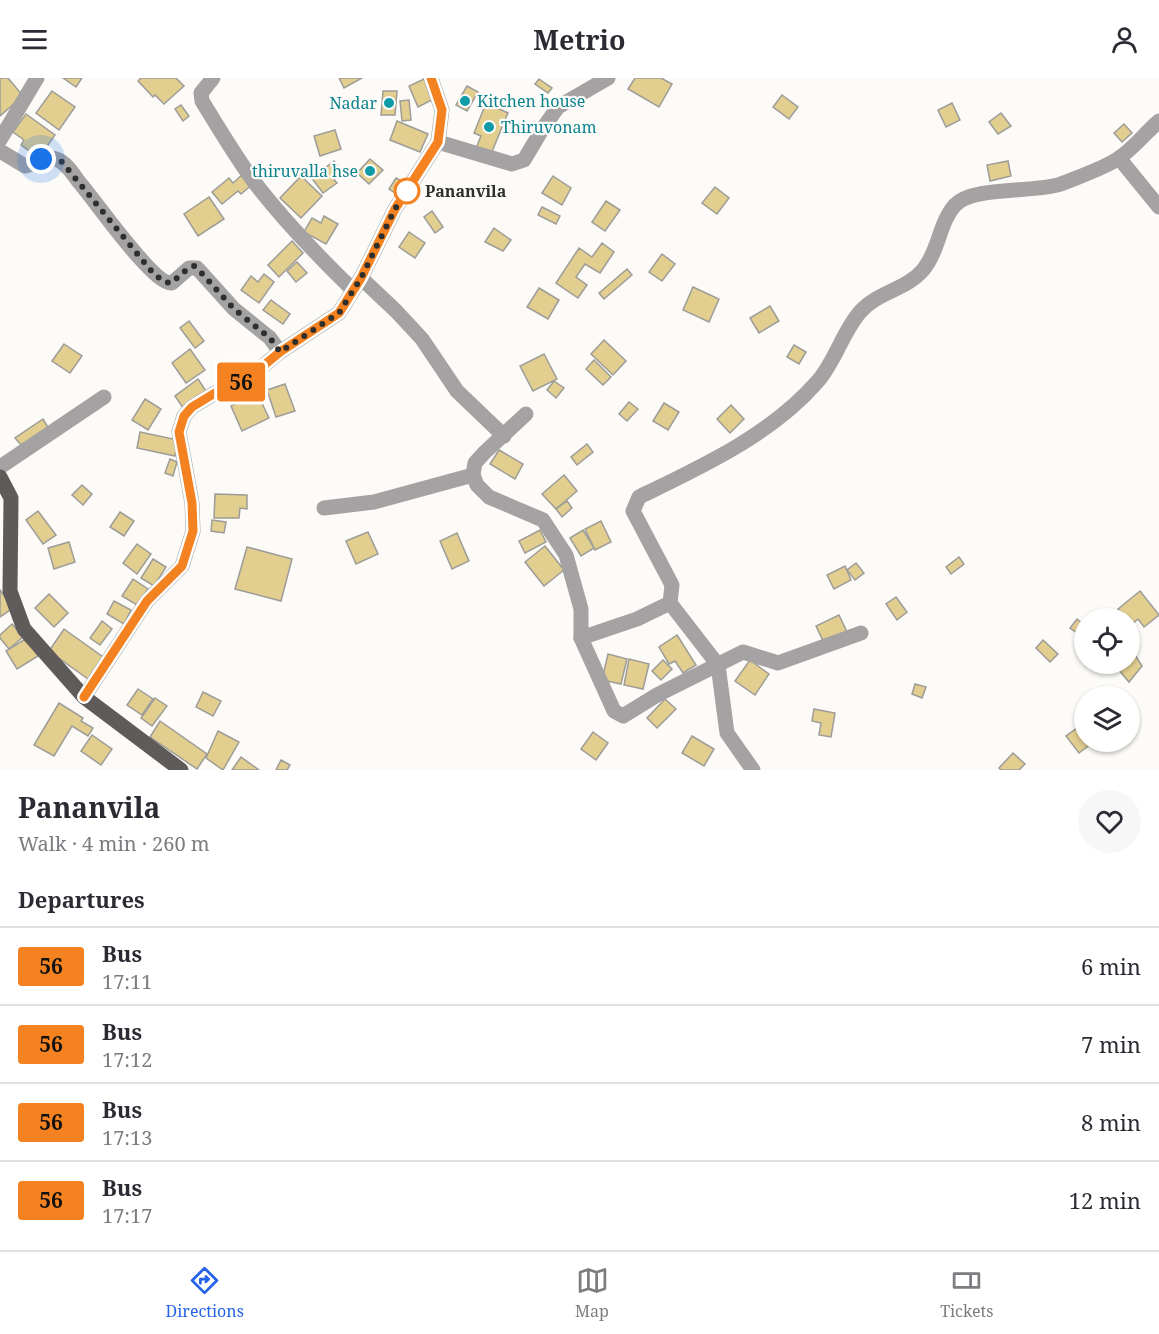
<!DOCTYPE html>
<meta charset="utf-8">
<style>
:root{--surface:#fff;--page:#f7f7f7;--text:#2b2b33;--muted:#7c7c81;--line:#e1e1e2;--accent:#2563eb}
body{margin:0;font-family:"Noto Serif",serif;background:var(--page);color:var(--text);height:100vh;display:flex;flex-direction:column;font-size:22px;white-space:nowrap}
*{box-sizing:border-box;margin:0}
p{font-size:20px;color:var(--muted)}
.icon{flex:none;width:33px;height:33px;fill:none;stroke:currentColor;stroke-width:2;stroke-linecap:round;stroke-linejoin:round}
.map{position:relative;height:692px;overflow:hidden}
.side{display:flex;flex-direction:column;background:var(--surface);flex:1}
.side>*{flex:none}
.badge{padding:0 12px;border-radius:4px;font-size:21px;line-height:39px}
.fabs{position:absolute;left:1074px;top:530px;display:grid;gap:12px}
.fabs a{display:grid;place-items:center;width:66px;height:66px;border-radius:50%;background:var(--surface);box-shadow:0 2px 4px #0004;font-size:30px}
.you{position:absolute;width:30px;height:30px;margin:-15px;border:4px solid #fff;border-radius:50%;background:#1a73e8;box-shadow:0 0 0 9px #1a73e833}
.map>.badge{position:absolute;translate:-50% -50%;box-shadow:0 0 0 3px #fff}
h2{padding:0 18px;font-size:22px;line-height:54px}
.round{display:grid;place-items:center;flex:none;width:63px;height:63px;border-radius:32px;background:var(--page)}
.summary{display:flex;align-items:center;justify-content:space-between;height:102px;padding:0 18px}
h1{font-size:28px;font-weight:700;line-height:45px}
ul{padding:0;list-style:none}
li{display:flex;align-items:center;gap:18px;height:78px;padding:0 18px;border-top:2px solid var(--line)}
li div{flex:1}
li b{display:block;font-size:22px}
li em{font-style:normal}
li .badge{min-width:66px;font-weight:700;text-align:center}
header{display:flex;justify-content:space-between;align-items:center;height:78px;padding:0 18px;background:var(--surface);font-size:27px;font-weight:700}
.tabs{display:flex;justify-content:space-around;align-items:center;height:84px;border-top:2px solid var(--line);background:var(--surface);font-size:16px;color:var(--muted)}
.tabs a{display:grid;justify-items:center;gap:3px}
.tabs .current{color:var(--accent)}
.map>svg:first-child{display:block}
.building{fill:#e2ce8f;stroke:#9d9c98;stroke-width:1.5}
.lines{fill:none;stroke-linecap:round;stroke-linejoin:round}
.minor{stroke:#a4a2a2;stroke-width:15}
.major{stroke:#5e5b5a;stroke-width:15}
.line-casing{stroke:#fff;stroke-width:14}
.line{stroke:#f58220;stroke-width:9}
.walk{stroke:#2f2f2d;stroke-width:6;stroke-dasharray:0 10.8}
.culture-dot{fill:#0f9aa8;stroke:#fcfbf7;stroke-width:2}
.stop-dot{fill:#fff;stroke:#f58220;stroke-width:3}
.labels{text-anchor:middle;stroke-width:4.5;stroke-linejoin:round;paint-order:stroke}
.culture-label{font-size:16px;fill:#0d838f;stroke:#fcfbf7;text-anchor:start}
.stop-label{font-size:16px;font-weight:bold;fill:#2f2f2d;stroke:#fcfbf7;text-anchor:start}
</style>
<header><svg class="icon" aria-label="menu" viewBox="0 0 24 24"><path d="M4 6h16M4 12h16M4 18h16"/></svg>Metrio<svg class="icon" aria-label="person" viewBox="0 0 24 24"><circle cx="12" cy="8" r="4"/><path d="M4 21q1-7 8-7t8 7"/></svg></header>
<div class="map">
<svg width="1159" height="692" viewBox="0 0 1159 692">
<rect width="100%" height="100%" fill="#fcfbf7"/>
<!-- building -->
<g class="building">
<path d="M 0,0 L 8,0 L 23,18 L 0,38 Z"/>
<path d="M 63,0 L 82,0 L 76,9 Z"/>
<path d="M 141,0 L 176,0 L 184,8 L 164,26 L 155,17 L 153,19 L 138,3 Z"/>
<path d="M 339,0 L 362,0 L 344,10 Z"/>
<path d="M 635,0 L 661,0 L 672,6 L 659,29 L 628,11 Z"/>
<path d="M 424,1 L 434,21 L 418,29 L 409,8 Z"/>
<path d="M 539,1 L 552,10 L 548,15 L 535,6 Z"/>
<path d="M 467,8 L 478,14 L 467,33 L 456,27 Z"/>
<path d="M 52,13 L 75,29 L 59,52 L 36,35 Z"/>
<path d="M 383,13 L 397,13 L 395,37 L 381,37 Z"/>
<path d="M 782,17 L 798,29 L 789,41 L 773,29 Z"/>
<path d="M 409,22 L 411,42 L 402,43 L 400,23 Z"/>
<path d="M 486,25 L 508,35 L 491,76 L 476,70 L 481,58 L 474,55 Z"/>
<path d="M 952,25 L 960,42 L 946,49 L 938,32 Z"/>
<path d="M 181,27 L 189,38 L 183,43 L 175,31 Z"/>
<path d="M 1001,35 L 1011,48 L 998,56 L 989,44 Z"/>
<path d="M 26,36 L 55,57 L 39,80 L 21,67 L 24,62 L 13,54 Z"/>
<path d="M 397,43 L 428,56 L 420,74 L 390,62 Z"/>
<path d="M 1124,46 L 1132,55 L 1122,64 L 1114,55 Z"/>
<path d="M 335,52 L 341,71 L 320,78 L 314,58 Z"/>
<path d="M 370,81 L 383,92 L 369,106 L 357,95 Z"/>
<path d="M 334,83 L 343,95 L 334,102 L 337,105 L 323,115 L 307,94 L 316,88 L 321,93 Z"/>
<path d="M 1008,83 L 1011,98 L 990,103 L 987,87 Z"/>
<path d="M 244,95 L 253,106 L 241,116 L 238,113 L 222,126 L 212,114 L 229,100 L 233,105 Z"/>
<path d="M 301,98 L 322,118 L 301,140 L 280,120 Z"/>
<path d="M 553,98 L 571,110 L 562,127 L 542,115 Z"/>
<path d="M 396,100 L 405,105 L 398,117 L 389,111 Z"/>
<path d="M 715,109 L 729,120 L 717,136 L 702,125 Z"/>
<path d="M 209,119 L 224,141 L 198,158 L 184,136 Z"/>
<path d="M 606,123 L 620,132 L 605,153 L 592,144 Z"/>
<path d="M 542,129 L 560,138 L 556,146 L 538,137 Z"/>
<path d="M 432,133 L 443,149 L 435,155 L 424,139 Z"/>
<path d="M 324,138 L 338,146 L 326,166 L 304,154 L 312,140 L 321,145 Z"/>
<path d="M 494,150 L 511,162 L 503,173 L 485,164 Z"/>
<path d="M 409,154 L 425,165 L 415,180 L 399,169 Z"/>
<path d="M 292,163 L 303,175 L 279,199 L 268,187 Z"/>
<path d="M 602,165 L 614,174 L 600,195 L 585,186 L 576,199 L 587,207 L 578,220 L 556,205 L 579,170 L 592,179 Z"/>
<path d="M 662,176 L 675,186 L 662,203 L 649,194 Z"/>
<path d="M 297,184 L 307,195 L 296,204 L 287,193 Z"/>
<path d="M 627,191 L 632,197 L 604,221 L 599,215 Z"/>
<path d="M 264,196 L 274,204 L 259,225 L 241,212 L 251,198 L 258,204 Z"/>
<path d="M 693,209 L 719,221 L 709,244 L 683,232 Z"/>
<path d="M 539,210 L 559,222 L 548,241 L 527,229 Z"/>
<path d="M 271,222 L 290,236 L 283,246 L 263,232 Z"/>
<path d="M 770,228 L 779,243 L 759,255 L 750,240 Z"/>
<path d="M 189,243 L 204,263 L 195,270 L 180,250 Z"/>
<path d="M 604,262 L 626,283 L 613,297 L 591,276 Z"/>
<path d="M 64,266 L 82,278 L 70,295 L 52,283 Z"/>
<path d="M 794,267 L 806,274 L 799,286 L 787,279 Z"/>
<path d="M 190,271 L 205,292 L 186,305 L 172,285 Z"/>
<path d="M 544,276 L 557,301 L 533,313 L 520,288 Z"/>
<path d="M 594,282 L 611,299 L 603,307 L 586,291 Z"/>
<path d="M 198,301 L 206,313 L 183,330 L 175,318 Z"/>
<path d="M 554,303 L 564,310 L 556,320 L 547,312 Z"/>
<path d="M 285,306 L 295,333 L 276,339 L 267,312 Z"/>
<path d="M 257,315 L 269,340 L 242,353 L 231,328 Z"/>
<path d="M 145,321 L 161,331 L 148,352 L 132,342 Z"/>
<path d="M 629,324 L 638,331 L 627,343 L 619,336 Z"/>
<path d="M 664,325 L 679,334 L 668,352 L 653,343 Z"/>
<path d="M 731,327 L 744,341 L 730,355 L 717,341 Z"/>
<path d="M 43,341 L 49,351 L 22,368 L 15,360 Z"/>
<path d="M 140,354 L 178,362 L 175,378 L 137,370 Z"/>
<path d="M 587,366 L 593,374 L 577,387 L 571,379 Z"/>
<path d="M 499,372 L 523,386 L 515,401 L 490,386 Z"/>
<path d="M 170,381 L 177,384 L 173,398 L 165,395 Z"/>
<path d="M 564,397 L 577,413 L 556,431 L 542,416 Z"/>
<path d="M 82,407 L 92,416 L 83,427 L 72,417 Z"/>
<path d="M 215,416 L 247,417 L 247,431 L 240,430 L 239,440 L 214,440 Z"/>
<path d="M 567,423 L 572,430 L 562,439 L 556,431 Z"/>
<path d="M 38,433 L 56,457 L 43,466 L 26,442 Z"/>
<path d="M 120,434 L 134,443 L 124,458 L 110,449 Z"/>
<path d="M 212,442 L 226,444 L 224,455 L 211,453 Z"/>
<path d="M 601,443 L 611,464 L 595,472 L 585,451 Z"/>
<path d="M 540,452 L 546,464 L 525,475 L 519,463 Z"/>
<path d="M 583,452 L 594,470 L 581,478 L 570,460 Z"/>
<path d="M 368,454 L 378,476 L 356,486 L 346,463 Z"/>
<path d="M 457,455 L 469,483 L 452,491 L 440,463 Z"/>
<path d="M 69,464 L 75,484 L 54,491 L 48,470 Z"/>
<path d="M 137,466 L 151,476 L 137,496 L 123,485 Z"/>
<path d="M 545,468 L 564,492 L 544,508 L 525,484 Z"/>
<path d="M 247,469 L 292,481 L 281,523 L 235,511 Z"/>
<path d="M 959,479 L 964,486 L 951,496 L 946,489 Z"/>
<path d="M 153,481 L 166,489 L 154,508 L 141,500 Z"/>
<path d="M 856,485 L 864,495 L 855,502 L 847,492 Z"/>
<path d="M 845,488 L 851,502 L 834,511 L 827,497 Z"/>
<path d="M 133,501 L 148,511 L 137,527 L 122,518 Z"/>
<path d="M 0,512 L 13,530 L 0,539 Z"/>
<path d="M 1140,513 L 1159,537 L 1144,549 L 1138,541 L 1131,547 L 1130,540 L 1126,540 L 1118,531 Z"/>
<path d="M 49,516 L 68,535 L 54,549 L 35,530 Z"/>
<path d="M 896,519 L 907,534 L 897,542 L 886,526 Z"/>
<path d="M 114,523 L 131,532 L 124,546 L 107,536 Z"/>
<path d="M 839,537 L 847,554 L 824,565 L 816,548 Z"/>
<path d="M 1077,541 L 1084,547 L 1084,560 L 1070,550 Z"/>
<path d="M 102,543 L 112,551 L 100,567 L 90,560 Z"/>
<path d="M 12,546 L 23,559 L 9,571 L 0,560 L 0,557 Z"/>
<path d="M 64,551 L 103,579 L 88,601 L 49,573 Z"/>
<path d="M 677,557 L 696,587 L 683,595 L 675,583 L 669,586 L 659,569 Z"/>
<path d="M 27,560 L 38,578 L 17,591 L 6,573 Z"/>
<path d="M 1043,562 L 1058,576 L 1050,584 L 1036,570 Z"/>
<path d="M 1130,569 L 1142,588 L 1129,604 L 1113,585 L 1130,585 Z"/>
<path d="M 608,576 L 627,581 L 621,606 L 602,602 Z"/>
<path d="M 629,581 L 649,586 L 643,611 L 624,607 Z"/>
<path d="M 663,582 L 672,591 L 661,602 L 652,593 Z"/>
<path d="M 750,582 L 769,596 L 755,617 L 735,603 Z"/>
<path d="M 915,606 L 926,609 L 922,620 L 912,616 Z"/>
<path d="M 138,611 L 153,621 L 142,637 L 127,627 Z"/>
<path d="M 203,614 L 221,623 L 213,638 L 196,629 Z"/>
<path d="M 155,620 L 167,628 L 152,648 L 141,640 Z"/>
<path d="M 665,621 L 676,631 L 657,650 L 647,640 Z"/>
<path d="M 59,625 L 83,640 L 81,643 L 93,650 L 88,658 L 72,648 L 54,678 L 34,667 Z"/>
<path d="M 814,631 L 835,635 L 831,659 L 819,657 L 821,645 L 812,643 Z"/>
<path d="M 160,643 L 207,676 L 197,691 L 150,659 Z"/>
<path d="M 1084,645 L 1084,663 L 1095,663 L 1079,675 L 1066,658 Z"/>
<path d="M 218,653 L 239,664 L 223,692 L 206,680 Z"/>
<path d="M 593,654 L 608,665 L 596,682 L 581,671 Z"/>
<path d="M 92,657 L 112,671 L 101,687 L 81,673 Z"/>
<path d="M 692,658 L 714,671 L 704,688 L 682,675 Z"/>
<path d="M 1013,675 L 1025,686 L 1019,692 L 1001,692 L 999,690 Z"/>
<path d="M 241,679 L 259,692 L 232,692 Z"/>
<path d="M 281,682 L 290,687 L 287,692 L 276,692 Z"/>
</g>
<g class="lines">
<!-- minor -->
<g class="minor">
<path d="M 213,0 L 201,15 L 202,23 C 218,49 234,76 252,101 C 282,141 318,178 353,212"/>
<path d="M 0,62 L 37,0"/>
<path d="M 438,64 L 512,86 L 524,82 L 543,50 L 558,29 L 608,0"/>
<path d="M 0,73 L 25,88 C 37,86 43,77 56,81 C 66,84 73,96 79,104 C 95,122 153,207 172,205 L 189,190 L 197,190 L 234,231 L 270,260 L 280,274"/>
<path d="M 1119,80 L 1159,129"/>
<path d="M 361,200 L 396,233 L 422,261 L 457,313 L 504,358"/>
<path d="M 526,336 L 484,375 L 475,385 L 473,397 L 477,407 L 489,419 L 543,442 L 566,477 L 581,531 L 581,560 L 614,633 L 623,638 L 657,617 L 743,574 L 778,585 L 861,555"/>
<path d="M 0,389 L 104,319"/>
<path d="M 324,430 L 374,424 L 473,397"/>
<path d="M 670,525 L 718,587 L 727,655 L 753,692"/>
<path d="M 581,560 L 637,541 L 670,525 L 672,507 L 633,433 L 639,419 C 701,389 771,357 817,304 C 835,284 842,255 860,234 C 877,214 906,212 923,192 C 939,173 939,145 955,127 C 973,108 1034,115 1061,106 C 1078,99 1105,90 1119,80 C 1134,70 1146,54 1159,43"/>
<path d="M 84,619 L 147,523 L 182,488 L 193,453 L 192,425 L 179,354 L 184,338 L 192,329 L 215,315 L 231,310 L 251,298 L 280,274 L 339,235 L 361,200 L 395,131 L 438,64 L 442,32 L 431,0"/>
</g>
<!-- major -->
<path class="major" d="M 0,399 L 11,420 L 10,513 L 24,551 L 84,619 L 181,692"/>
</g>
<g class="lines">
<defs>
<path id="line" d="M 84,619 L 147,523 L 182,488 L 193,453 L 192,425 L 179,354 L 184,338 L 192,329 L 215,315 L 231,310 L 251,298 L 280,274 L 339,235 L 361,200 L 395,131 L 438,64 L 442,32 L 431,0"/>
</defs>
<!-- line casing -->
<use href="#line" class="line-casing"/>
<!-- line -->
<use href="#line" class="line"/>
<!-- walk -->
<path class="walk" d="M 41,81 L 54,80 L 62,84 L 153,195 L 164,204 L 172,205 L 182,195 L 194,188 L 197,190 L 234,231 L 270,260 L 280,274 L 339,235 L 361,200 L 395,131 L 410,107 L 407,113"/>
</g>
<!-- markers -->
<g class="culture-dot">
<circle cx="465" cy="23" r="6"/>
<circle cx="389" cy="25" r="6"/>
<circle cx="489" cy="49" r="6"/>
<circle cx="370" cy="93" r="6"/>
</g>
<circle class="stop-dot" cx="407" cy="113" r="12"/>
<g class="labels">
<!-- culture labels -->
<g class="culture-label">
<text x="477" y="29">Kitchen house</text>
<text x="377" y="31" text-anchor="end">Nadar</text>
<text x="501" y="55">Thiruvonam</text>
<text x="358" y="99" text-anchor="end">thiruvalla hse</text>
</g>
<!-- stop labels -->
<g class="stop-label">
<text x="425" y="119">Pananvila</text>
</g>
</g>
</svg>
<div class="fabs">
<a><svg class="icon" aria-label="locate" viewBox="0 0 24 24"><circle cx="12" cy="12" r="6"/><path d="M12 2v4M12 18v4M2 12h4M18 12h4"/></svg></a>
<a><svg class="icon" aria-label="layers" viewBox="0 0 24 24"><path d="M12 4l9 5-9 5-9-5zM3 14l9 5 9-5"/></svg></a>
</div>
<div class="you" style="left:41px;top:81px"></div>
<b class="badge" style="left:241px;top:304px;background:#f58220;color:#111">56</b>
</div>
<section class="side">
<div class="summary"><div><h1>Pananvila</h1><p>Walk · 4 min · 260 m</p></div><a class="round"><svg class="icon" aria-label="heart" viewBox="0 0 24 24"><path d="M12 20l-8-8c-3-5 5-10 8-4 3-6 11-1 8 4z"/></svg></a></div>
<h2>Departures</h2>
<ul>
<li><span class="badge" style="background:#f58220;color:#111">56</span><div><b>Bus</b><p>17:11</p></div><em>6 min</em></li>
<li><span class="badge" style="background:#f58220;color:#111">56</span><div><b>Bus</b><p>17:12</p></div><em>7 min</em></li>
<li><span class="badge" style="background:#f58220;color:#111">56</span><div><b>Bus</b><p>17:13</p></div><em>8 min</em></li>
<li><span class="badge" style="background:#f58220;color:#111">56</span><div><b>Bus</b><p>17:17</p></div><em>12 min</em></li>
</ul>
</section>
<nav class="tabs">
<a class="current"><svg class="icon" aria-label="directions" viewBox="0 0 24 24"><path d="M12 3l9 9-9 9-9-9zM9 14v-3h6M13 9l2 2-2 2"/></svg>Directions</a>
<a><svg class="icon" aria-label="map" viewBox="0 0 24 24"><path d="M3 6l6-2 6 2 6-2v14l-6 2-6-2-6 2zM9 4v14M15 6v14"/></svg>Map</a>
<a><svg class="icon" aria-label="tickets" viewBox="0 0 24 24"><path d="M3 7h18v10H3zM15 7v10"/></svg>Tickets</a>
</nav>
